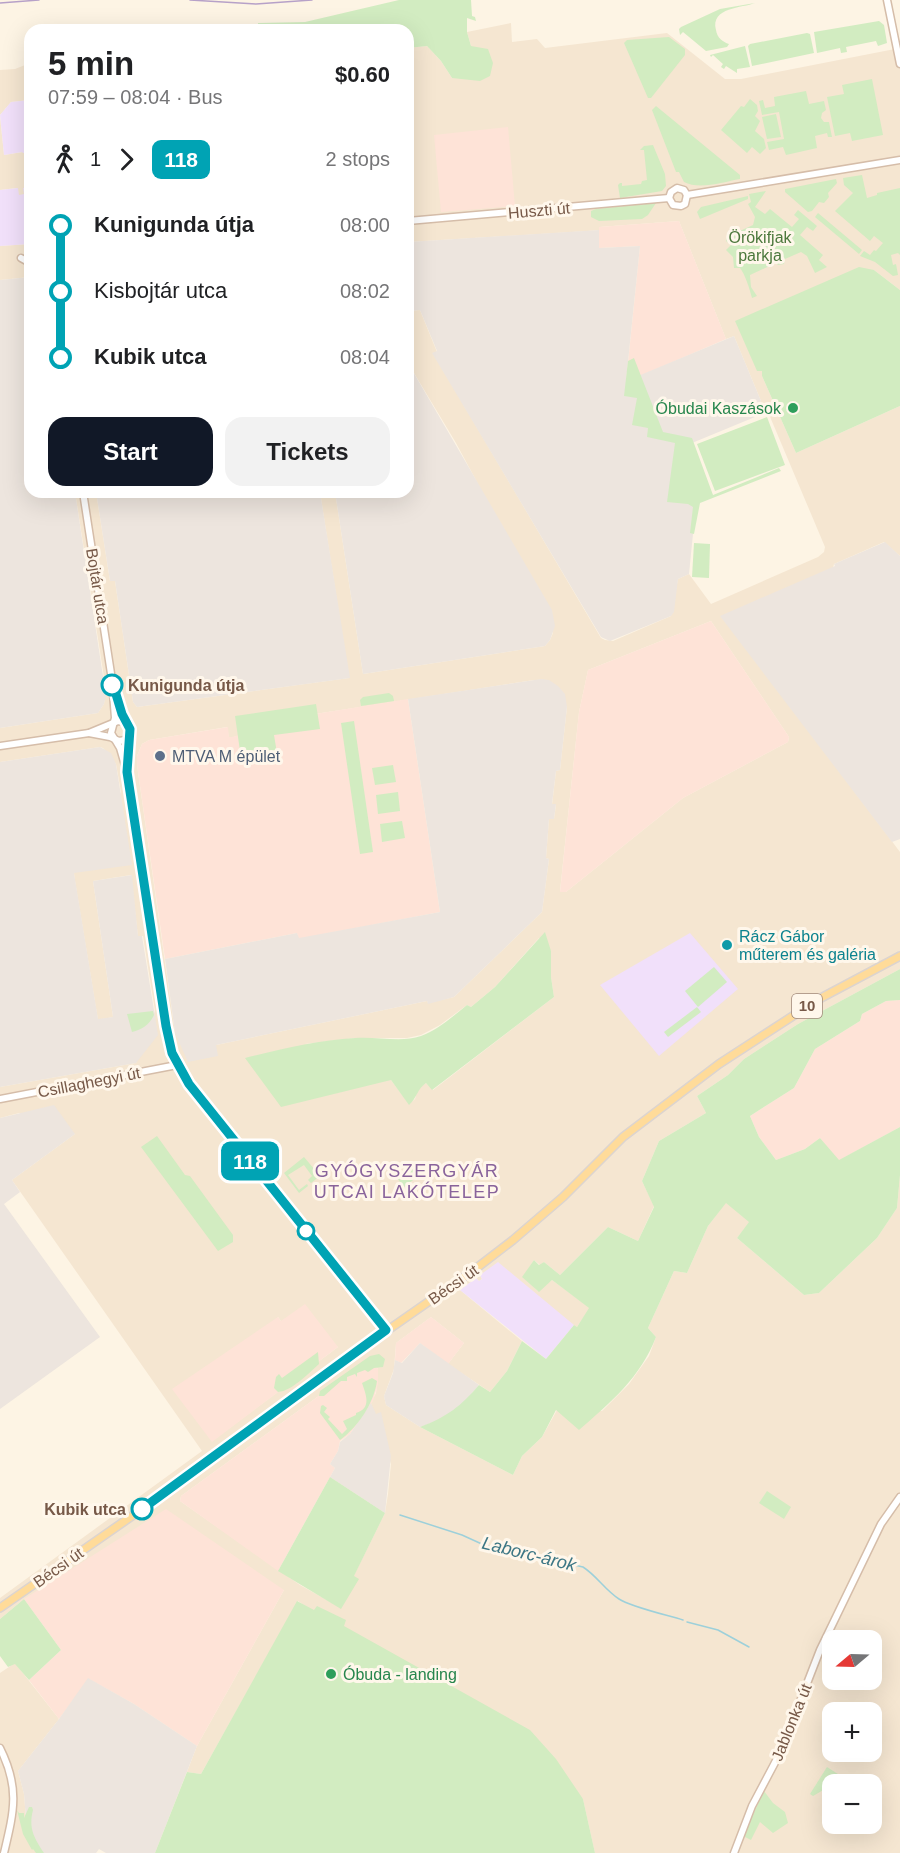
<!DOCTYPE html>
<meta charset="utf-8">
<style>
:root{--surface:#fff;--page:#f2f2f2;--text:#202124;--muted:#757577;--accent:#111827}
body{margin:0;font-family:Arial,sans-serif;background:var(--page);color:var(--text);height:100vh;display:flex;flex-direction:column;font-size:22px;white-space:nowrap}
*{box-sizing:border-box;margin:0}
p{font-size:20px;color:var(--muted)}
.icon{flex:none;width:33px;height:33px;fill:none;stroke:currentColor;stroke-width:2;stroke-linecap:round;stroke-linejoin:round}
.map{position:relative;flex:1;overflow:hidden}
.side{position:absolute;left:24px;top:24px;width:390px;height:474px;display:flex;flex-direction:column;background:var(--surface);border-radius:18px;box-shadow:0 6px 24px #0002}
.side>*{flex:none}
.badge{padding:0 12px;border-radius:9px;font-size:21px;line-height:39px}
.needle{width:39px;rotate:251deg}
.controls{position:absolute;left:822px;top:1630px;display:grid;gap:12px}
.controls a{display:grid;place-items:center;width:60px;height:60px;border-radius:12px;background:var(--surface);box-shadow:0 6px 24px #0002;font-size:30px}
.map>.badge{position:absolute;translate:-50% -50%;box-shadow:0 0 0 3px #fff}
.legs{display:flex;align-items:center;gap:9px;height:66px;padding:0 24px;font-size:20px}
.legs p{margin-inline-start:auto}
.headline{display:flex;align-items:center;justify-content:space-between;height:102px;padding:0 24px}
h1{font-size:33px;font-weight:700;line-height:45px}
.cta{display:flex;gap:12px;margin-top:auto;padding:12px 24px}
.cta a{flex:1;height:69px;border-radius:18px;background:var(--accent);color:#fff;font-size:24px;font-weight:700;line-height:69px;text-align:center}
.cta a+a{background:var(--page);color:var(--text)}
ul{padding:0 24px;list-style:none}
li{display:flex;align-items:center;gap:21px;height:66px;font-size:22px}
li i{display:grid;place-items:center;width:9px;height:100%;margin:0 8px;background:currentColor}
li i::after{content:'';width:15px;height:15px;margin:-8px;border:4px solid;border-radius:50%;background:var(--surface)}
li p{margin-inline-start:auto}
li:first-child i{background:linear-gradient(#0000 50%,currentColor 0)}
li:last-child i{background:linear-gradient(currentColor 50%,#0000 0)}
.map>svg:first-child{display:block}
.residential{fill:#f5e6d1;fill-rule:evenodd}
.commercial{fill:#fee3d7}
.industrial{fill:#ede5de}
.education{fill:#f1e0fa}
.green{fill:#d2ecc1}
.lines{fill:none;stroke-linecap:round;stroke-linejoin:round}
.stream{stroke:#9dd0da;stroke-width:1.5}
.secondary-casing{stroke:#d5bda9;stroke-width:9}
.primary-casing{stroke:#dcd4cf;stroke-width:10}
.secondary{stroke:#fff;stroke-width:6}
.primary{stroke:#ffdb99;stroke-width:7}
.tram{stroke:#b7a1c8;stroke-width:1.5}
.line-1-casing{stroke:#fff;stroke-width:14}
.line-1{stroke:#00a3b4;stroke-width:9}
.leisure-dot{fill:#2e9e5b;stroke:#fff7eb;stroke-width:2}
.stop-1-dot{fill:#fff;stroke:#00a3b4;stroke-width:3}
.service-dot{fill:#5c6f8a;stroke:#fff7eb;stroke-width:2}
.culture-dot{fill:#0f9aa8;stroke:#fff7eb;stroke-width:2}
.labels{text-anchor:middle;stroke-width:6;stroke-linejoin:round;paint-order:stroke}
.shield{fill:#fff7eb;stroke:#a08879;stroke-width:1.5}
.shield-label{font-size:15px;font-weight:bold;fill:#775948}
.street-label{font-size:16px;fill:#775948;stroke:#fff7eb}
.park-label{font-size:16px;fill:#4c783c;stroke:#fff7eb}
.leisure-label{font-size:16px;fill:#27864d;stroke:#fff7eb;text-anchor:end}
.stop-label{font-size:16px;font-weight:bold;fill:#775948;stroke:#fff7eb;text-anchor:start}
.service-label{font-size:16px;fill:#4e5e75;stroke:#fff7eb;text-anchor:start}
.culture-label{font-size:16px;fill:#0d838f;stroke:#fff7eb;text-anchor:start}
.neighbourhood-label{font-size:18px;letter-spacing:1.5px;fill:#89639b;stroke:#fff7eb}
.water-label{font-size:18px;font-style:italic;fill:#3d7785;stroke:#fff7eb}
</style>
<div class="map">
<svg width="900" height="1853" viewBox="0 0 900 1853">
<rect width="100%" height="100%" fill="#fdf4e4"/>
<!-- residential -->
<g class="residential">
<path d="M 511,23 L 512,42 L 537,39 L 545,48 L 667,33 L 725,79 L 741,79 L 900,48 L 900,290 L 874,270 L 757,371 L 762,370 L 762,376 L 796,453 L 900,406 L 900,556 L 884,542 L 834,564 L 795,713 L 900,852 L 900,969 L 798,1024 L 744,1059 L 728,1075 L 697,1096 L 706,1113 L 659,1141 L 642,1181 L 654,1206 L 638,1241 L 608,1227 L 560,1275 L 544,1262 L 540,1265 L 534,1260 L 523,1277 L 538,1291 L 552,1280 L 590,1308 L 577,1327 L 480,1276 L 482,1279 L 479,1281 L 476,1278 L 460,1290 L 522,1341 L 507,1371 L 490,1392 L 448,1364 L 464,1343 L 431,1317 L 396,1343 L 394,1369 L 384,1396 L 386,1405 L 420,1427 L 513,1475 L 522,1456 L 542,1437 L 557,1410 L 602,1411 L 629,1384 L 649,1356 L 656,1337 L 648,1328 L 674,1271 L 687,1273 L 708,1226 L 726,1202 L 750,1222 L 737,1238 L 804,1295 L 819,1293 L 877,1238 L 897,1208 L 900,1175 L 900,1853 L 595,1853 L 583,1799 L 298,1601 L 201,1774 L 187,1772 L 197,1746 L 284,1590 L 24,1599 L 0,1619 L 0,1598 L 202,1451 L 12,1180 L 75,1134 L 19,1113 L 0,1118 L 0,1087 L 136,1063 L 155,1011 L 143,936 L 138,937 L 131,875 L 93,881 L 113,1017 L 98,1020 L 75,881 L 74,873 L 121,792 L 116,764 L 103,748 L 100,747 L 0,762 L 0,728 L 98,713 L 104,704 L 106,690 L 75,492 L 96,492 L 110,581 L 115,581 L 133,702 L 137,707 L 349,678 L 320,492 L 335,492 L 363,674 L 545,646 L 550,640 L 553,633 L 478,484 L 456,443 L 408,363 L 408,311 L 420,310 L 437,352 L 433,353 L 601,638 L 605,640 L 613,641 L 671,616 L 678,579 L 689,574 L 711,604 L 818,557 L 824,552 L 825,547 L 768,412 L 762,412 L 759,407 L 758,403 L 761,401 L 734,336 L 726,339 L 679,221 L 599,227 L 599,230 L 588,231 L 408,242 L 408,48 L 427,46 L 441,61 L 452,78 L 471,46 L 467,32 ZM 711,621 L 789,737 L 788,742 L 683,798 L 566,892 L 560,891 L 579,712 L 588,670 ZM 534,680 L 567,707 L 560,770 L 556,771 L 552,805 L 556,805 L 554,819 L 549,819 L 546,858 L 549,859 L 542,912 L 454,997 L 428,1003 L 427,1001 L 216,1045 L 175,1033 L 137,765 L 137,756 L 142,744 L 149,740 L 227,727 L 229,738 L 238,736 L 315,714 ZM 539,938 L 551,951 L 551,977 L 554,997 L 433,1090 L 426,1083 L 418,1088 L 415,1099 L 409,1104 L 391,1080 L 305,1044 L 355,1038 L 407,1038 L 421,1035 L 440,1025 L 467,1005 L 471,1007 L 495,987 ZM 278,1317 L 281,1321 L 338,1347 L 212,1441 ZM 371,1358 L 378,1369 L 378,1375 L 376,1393 L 371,1403 L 391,1464 L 388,1494 L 385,1513 L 353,1577 L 358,1579 L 341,1608 L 300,1585 L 180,1501 L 181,1496 ZM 832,1641 L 872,1641 L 872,1680 L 832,1680 ZM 832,1713 L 872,1713 L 872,1752 L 832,1752 ZM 832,1785 L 872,1785 L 872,1824 L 832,1824 Z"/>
<path d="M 30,63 L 30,100 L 11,102 L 0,115 L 0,70 L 15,69 Z"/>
<path d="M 0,116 L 4,155 L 23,152 L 23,153 L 30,153 L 30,187 L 24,188 L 24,195 L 18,195 L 17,188 L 0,190 Z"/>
<path d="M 30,244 L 30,277 L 0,280 L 0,246 Z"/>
<path d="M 15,1663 L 59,1719 L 18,1771 L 24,1794 L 27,1833 L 39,1853 L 0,1853 L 0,1673 Z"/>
</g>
<!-- commercial -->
<g class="commercial">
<path d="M 508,127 L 515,206 L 441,212 L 434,135 Z"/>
<path d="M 679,221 L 726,339 L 626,382 L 640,246 L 599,248 L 599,227 Z"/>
<path d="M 711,621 L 789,737 L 788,742 L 683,798 L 566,892 L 560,892 L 579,712 L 588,670 Z"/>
<path d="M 408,699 L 440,912 L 298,939 L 297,933 L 165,959 L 137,765 L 137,756 L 142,744 L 149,740 L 228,727 L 229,737 L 232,737 L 315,714 Z"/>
<path d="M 900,1000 L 900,1127 L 838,1161 L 820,1138 L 805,1149 L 776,1160 L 759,1137 L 750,1116 L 794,1088 L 815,1049 L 860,1021 L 862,1014 L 886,1001 Z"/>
<path d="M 305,1304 L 338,1347 L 212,1442 L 172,1389 L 278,1317 L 281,1321 Z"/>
<path d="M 431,1317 L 464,1343 L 448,1364 L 420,1343 L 401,1363 L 395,1360 L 396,1343 Z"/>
<path d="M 371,1358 L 378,1369 L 378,1384 L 373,1401 L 350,1434 L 340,1441 L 338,1451 L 330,1464 L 335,1468 L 278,1571 L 180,1501 L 181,1496 Z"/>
<path d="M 166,1509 L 284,1590 L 197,1746 L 134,1704 L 89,1679 L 59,1719 L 29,1680 L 61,1650 L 24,1599 Z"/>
</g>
<!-- industrial -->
<g class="industrial">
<path d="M 599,230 L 599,248 L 640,246 L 626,381 L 734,336 L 761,401 L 758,403 L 759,407 L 762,411 L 767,412 L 692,443 L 696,504 L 689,574 L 678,579 L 674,612 L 671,616 L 610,641 L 601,637 L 432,353 L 437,351 L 420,310 L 408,311 L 408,242 Z"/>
<path d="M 30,277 L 30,492 L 75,492 L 106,696 L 104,704 L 98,713 L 0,728 L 0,280 Z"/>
<path d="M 408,363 L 552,610 L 555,626 L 550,640 L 545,646 L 363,674 L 335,492 L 408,492 Z"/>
<path d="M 96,492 L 320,492 L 350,678 L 137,707 L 133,702 L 115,581 L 110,581 Z"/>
<path d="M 885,542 L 900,556 L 900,839 L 892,842 L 720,616 L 835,566 L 834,564 Z"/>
<path d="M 541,679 L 549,680 L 558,686 L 565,694 L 567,707 L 560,770 L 556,771 L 552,804 L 556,804 L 554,819 L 549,819 L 546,858 L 549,859 L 542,912 L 454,997 L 428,1004 L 427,1001 L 216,1045 L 218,1056 L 188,1062 L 175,1033 L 165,959 L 297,933 L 299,938 L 440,912 L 408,699 Z"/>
<path d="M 100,747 L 111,753 L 116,764 L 132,865 L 74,873 L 98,1019 L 113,1017 L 93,881 L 132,875 L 138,936 L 142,936 L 158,1035 L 136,1063 L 0,1087 L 0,762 Z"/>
<path d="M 54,1105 L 75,1134 L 12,1180 L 20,1192 L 4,1204 L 100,1337 L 0,1409 L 0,1118 Z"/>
<path d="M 420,1343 L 479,1385 L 462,1405 L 440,1420 L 420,1427 L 386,1405 L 384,1396 L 393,1373 L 395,1360 L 402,1363 Z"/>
<path d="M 371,1403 L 376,1414 L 381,1412 L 391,1456 L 385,1513 L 330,1477 L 335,1468 L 330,1464 L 338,1451 L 340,1442 L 350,1434 Z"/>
<path d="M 88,1678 L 134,1704 L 197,1746 L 155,1853 L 106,1853 L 99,1849 L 96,1853 L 39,1853 L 27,1833 L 24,1794 L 18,1771 L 59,1719 Z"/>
</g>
<!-- education -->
<g class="education">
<path d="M 30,100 L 30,153 L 23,153 L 22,152 L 4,155 L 0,115 L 11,102 Z"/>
<path d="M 30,187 L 30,244 L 0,246 L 0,190 L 18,188 L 19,195 L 24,194 L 23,188 Z"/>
<path d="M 690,933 L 738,989 L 659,1056 L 600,985 Z"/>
<path d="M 498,1262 L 574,1325 L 546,1359 L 460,1290 L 476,1278 L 479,1281 L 482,1279 L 480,1275 Z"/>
</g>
<!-- green -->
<g class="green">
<path d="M 399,0 L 471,0 L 472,16 L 475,17 L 476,21 L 467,18 L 467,32 L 471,46 L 488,49 L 493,63 L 490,76 L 480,81 L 452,78 L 441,61 L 427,46 L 408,48 L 408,30 L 224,30 L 226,28 L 258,27 L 258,23 L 305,22 Z"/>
<path d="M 755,3 C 743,8 710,7 716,30 C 717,38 723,42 729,44 L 727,47 L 706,51 L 683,32 L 680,35 L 679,29 L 681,27 L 720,9 Z"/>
<path d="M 879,21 L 884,25 L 887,43 L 878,46 L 876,41 L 846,47 L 847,52 L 841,53 L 840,48 L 817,53 L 814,32 Z"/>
<path d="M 807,33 L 810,34 L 814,53 L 752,66 L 748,46 L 750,44 Z"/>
<path d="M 669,37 L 685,49 L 685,55 L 651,98 L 648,98 L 624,43 L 627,40 Z"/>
<path d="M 745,46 L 750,67 L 737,69 L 737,73 L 726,66 L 724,69 L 721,67 L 723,64 L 713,55 L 711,57 L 710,55 Z"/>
<path d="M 872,79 L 883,135 L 852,141 L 850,133 L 835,136 L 827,97 L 844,94 L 842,85 Z"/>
<path d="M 806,91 L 809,104 L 824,101 L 826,110 L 822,113 L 821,118 L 824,122 L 829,122 L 832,137 L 828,137 L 827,133 L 815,136 L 817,148 L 786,155 L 783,147 L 769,150 L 767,142 L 784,139 L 779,112 L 762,115 L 759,101 L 763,100 L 765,108 L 775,106 L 774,97 Z"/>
<path d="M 750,99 L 757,105 L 758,111 L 755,116 L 760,121 L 755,131 L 764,139 L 766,148 L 760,154 L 752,147 L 747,153 L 721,130 L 741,106 L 744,107 Z"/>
<path d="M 656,106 L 740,175 L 740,179 C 724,182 699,190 684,182 L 679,172 L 676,172 L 652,110 Z"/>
<path d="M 776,114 L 781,137 L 767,139 L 762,117 Z"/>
<path d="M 653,145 L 665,174 L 666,186 L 662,191 L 620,198 L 618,185 L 620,183 L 622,183 L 622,186 L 641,184 L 642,181 L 647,180 L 644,150 L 640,150 L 644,146 Z"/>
<path d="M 862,175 L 867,198 L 877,195 L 877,193 L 900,188 L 900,255 L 898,253 L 891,255 L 893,265 L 896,264 L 898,275 L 893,276 L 875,262 L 860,256 L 864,251 L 870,255 L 874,250 L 876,251 L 883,243 L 874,236 L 870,241 L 835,211 L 853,193 L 844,185 L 843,178 Z"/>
<path d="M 836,179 L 837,183 L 828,193 L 829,197 L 824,203 L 819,202 L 812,211 L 808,212 L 785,192 L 785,189 Z"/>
<path d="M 766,191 L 755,207 L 765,214 L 770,209 L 792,227 L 799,219 L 794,215 L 798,210 L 817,226 L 813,231 L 807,227 L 800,235 L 823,255 L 819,260 L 827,267 L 815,273 L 807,256 L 801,252 L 785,259 L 784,264 L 778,265 L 776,263 L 750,275 L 751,287 L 757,296 L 752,298 C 750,290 745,274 740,268 L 734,268 L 733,257 L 726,250 L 731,245 L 726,241 L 727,237 L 732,238 L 731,235 L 753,225 L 755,217 L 748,204 L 751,202 L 749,194 Z"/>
<path d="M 748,196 L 748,199 L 700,219 L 697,212 L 701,207 Z"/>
<path d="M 656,203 L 648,215 L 642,219 L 599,221 L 591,217 L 591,211 L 596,209 Z"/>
<path d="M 818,213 L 862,250 L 859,254 L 815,217 Z"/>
<path d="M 859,267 L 874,270 L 900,290 L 900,406 L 796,453 L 762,376 L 762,371 L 757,371 L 735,321 Z"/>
<path d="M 634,358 L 663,432 L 692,438 L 713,495 L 779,468 L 781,471 L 700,503 L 694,534 L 690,533 L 693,507 L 688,504 L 667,502 L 675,443 L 647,437 L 648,428 L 632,425 L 637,398 L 624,396 L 628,361 Z"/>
<path d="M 767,417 L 785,465 L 715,491 L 697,444 Z"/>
<path d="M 694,543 L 710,544 L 709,578 L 692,577 Z"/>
<path d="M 389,693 L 393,696 L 394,701 L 361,706 L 360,700 L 363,697 Z"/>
<path d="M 316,704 L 320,729 L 274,735 L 277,753 L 241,758 L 235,716 Z"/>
<path d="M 354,721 L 373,852 L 360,854 L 341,723 Z"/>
<path d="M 393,765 L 396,782 L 375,785 L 372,768 Z"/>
<path d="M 398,792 L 400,811 L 378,814 L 376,795 Z"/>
<path d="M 402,821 L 405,838 L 382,842 L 380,824 Z"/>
<path d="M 545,932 L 551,951 L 551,977 L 554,997 L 432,1090 L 426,1083 C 417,1089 417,1098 409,1105 L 391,1080 L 281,1107 L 245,1058 C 282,1049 318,1040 355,1038 C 376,1036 401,1043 421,1036 C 438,1030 453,1016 467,1005 L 471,1007 L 495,987 Z"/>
<path d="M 714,967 L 727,982 L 698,1007 L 685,991 Z"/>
<path d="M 900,969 L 900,1000 L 886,1001 L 862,1014 L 860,1021 L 815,1049 L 794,1088 L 750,1116 L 759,1137 L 776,1160 L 805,1149 L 820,1138 L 839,1160 L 900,1127 L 900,1175 L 897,1208 L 877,1238 L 819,1293 L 804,1295 L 737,1238 L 749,1222 L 726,1203 L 708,1226 L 687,1273 L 674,1271 L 648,1328 L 656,1337 C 641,1377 610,1403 579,1430 L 556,1410 L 542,1437 L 522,1456 L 513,1475 L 420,1427 C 447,1417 461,1406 479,1385 L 490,1392 L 507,1371 L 522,1341 L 546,1359 L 574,1325 L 577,1327 L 589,1308 L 552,1280 L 539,1292 L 522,1277 L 534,1260 L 539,1265 L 544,1262 L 560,1275 L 608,1227 L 638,1241 L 654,1207 L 642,1181 L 659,1141 L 706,1113 L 697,1096 L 728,1075 L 744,1059 L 798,1024 Z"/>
<path d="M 697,1007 L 701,1012 L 668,1037 L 664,1032 Z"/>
<path d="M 153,1011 L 154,1015 C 150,1024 142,1030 132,1032 L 127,1014 Z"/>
<path d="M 157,1136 L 185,1175 L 190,1176 L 233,1235 L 233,1242 L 218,1251 L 141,1147 Z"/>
<path d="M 304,1157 L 320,1176 L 311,1183 L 308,1180 L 312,1176 L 304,1165 L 288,1175 L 299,1190 L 307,1184 L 308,1186 L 299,1193 L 284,1173 Z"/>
<path d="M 414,1165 L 421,1174 L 404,1187 L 397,1178 Z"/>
<path d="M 318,1352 L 319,1364 C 309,1373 292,1391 278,1392 L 274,1388 L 276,1377 L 279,1374 L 282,1378 Z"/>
<path d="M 379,1354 L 385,1359 L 383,1367 L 374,1368 L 368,1372 L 365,1370 L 357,1373 L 357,1377 L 355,1374 L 347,1377 L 347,1381 L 341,1381 L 324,1396 L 319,1396 L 320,1391 L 370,1356 Z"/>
<path d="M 372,1378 L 377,1381 C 374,1403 358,1427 340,1440 L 320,1413 L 321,1406 L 323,1405 L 327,1408 L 324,1412 L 330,1417 L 328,1419 L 342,1434 L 347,1429 L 343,1421 L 356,1415 L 356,1413 C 372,1408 366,1395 362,1383 Z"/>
<path d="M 330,1477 L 385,1513 L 354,1576 L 359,1579 L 341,1609 L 278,1571 Z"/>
<path d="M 767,1491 L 791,1507 L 784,1519 L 759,1503 Z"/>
<path d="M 24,1599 L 61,1650 L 29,1680 L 15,1664 L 8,1667 L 0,1656 L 0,1619 Z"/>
<path d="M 297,1601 L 314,1610 L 317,1606 L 346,1620 L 344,1626 L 530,1730 L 556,1759 L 583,1799 L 595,1853 L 155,1853 L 187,1772 L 201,1774 Z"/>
<path d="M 827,1767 L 844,1778 L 813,1796 L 810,1794 Z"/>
<path d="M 764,1791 L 773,1803 L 785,1812 L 788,1823 L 773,1833 L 760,1822 L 751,1840 L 743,1836 Z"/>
<path d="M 29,1807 L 32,1807 L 33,1810 C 28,1829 35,1839 44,1853 L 36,1853 L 33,1849 L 32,1850 L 23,1834 L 17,1810 L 19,1813 L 24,1813 L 24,1818 Z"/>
</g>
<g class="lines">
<!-- stream -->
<g class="stream">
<path d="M 400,1515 L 462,1535 L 484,1545 L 583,1567 C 597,1576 605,1590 619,1599 C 631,1607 667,1615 683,1620"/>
<path d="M 687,1622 L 718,1630 L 749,1647"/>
</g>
<defs>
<g id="secondary">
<path d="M 887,0 L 900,64"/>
<path d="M 687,195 L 900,160"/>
<path d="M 669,198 L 673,205 L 681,206 L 685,204 L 687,195"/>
<path d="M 669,198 L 671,192 L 677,188 L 684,190 L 687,195"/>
<path d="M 408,221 L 669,198"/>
<path d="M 21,258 L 30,263"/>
<path d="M 83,492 L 112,680 L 115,718 L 111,733 L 120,748 L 127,772 L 166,1026 L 172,1053 L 189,1084 L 386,1331"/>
<path d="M 116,690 L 121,714 L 130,729 L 128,742 L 128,768"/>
<path d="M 89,733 L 110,737 L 119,741 L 125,740 L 129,737"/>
<path d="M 0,746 L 89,733 L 118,721 L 125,722"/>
<path d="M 0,1099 L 177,1065"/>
<path d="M 0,1748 C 20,1788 14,1811 4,1853"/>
<path d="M 734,1853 L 752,1806 L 780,1753 L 820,1650 L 881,1524 L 900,1497"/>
</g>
<path id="primary" d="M 0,1608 L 152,1502 L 312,1383 L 474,1270 L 513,1240 L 563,1197 L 623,1137 L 719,1064 L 819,999 L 900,956"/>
</defs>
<!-- secondary casing -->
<use href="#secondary" class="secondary-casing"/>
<!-- primary casing -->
<use href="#primary" class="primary-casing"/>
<!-- secondary -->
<use href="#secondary" class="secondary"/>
<!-- primary -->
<use href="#primary" class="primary"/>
<!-- tram -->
<g class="tram">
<path d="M 190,0 L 256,4 L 312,0"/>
<path d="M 0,3 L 39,0"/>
</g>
</g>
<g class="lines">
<defs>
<path id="line-1" d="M 112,685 L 112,681 L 122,714 L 130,729 L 127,772 L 166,1026 L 172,1053 L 189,1084 L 386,1330 L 142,1509"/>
</defs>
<!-- line-1 casing -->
<use href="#line-1" class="line-1-casing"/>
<!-- line-1 -->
<use href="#line-1" class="line-1"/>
</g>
<!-- markers -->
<g class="leisure-dot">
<circle cx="793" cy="408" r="6"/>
<circle cx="331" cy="1674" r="6"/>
</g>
<g class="stop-1-dot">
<circle cx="112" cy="685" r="10"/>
<circle cx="306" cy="1231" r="8"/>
<circle cx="142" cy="1509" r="10"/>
</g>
<circle class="service-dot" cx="160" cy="756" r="6"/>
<circle class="culture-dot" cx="727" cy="945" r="6"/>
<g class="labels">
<!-- shield labels -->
<rect class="shield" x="792" y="994" width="30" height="24" rx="4.5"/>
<g class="shield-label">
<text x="807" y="1011">10</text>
</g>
<!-- street labels -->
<g class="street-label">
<text transform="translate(539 210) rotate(-5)" y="6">Huszti út</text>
<text transform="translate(98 586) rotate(81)" y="6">Bojtár utca</text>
<text transform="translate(89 1082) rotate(-11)" y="6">Csillaghegyi út</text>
<text transform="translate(453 1284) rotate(-35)" y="6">Bécsi út</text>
<text transform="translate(58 1567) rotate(-35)" y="6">Bécsi út</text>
<text transform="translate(791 1722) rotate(-68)" y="6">Jablonka út</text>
</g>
<!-- park labels -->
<g class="park-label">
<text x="760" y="243">Örökifjak<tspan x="760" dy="18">parkja</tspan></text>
</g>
<!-- leisure labels -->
<g class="leisure-label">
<text x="781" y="414">Óbudai Kaszások</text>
<text x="343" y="1680" text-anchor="start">Óbuda - landing</text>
</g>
<!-- stop labels -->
<g class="stop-label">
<text x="128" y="691">Kunigunda útja</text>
<text x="126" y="1515" text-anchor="end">Kubik utca</text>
</g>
<!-- service labels -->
<g class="service-label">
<text x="172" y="762">MTVA M épület</text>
</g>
<!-- culture labels -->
<g class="culture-label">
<text x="739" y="942">Rácz Gábor<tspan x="739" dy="18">műterem és galéria</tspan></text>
</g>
<!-- neighbourhood labels -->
<g class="neighbourhood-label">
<text x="407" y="1177">GYÓGYSZERGYÁR<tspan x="407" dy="21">UTCAI LAKÓTELEP</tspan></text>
</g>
<!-- water labels -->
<g class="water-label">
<text transform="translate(529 1554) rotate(14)" y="6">Laborc-árok</text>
</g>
</g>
</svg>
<div class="controls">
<a><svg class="needle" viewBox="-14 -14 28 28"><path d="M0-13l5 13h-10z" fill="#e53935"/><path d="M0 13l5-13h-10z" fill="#757577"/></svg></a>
<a>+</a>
<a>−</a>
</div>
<b class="badge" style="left:250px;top:1161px;background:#00a3b4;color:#fff">118</b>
<section class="side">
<div class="headline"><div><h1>5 min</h1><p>07:59 – 08:04 · Bus</p></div><b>$0.60</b></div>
<div class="legs"><svg class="icon" aria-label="walk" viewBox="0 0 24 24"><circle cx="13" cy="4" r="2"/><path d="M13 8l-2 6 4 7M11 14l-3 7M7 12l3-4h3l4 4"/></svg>1<svg class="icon" aria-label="forward" viewBox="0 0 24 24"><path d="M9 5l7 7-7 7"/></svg><b class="badge" style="background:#00a3b4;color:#fff">118</b><p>2 stops</p></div>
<ul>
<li><i style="color:#00a3b4"></i><b>Kunigunda útja</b><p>08:00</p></li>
<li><i style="color:#00a3b4"></i><span>Kisbojtár utca</span><p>08:02</p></li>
<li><i style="color:#00a3b4"></i><b>Kubik utca</b><p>08:04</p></li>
</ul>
<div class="cta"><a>Start</a><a>Tickets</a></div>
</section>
</div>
